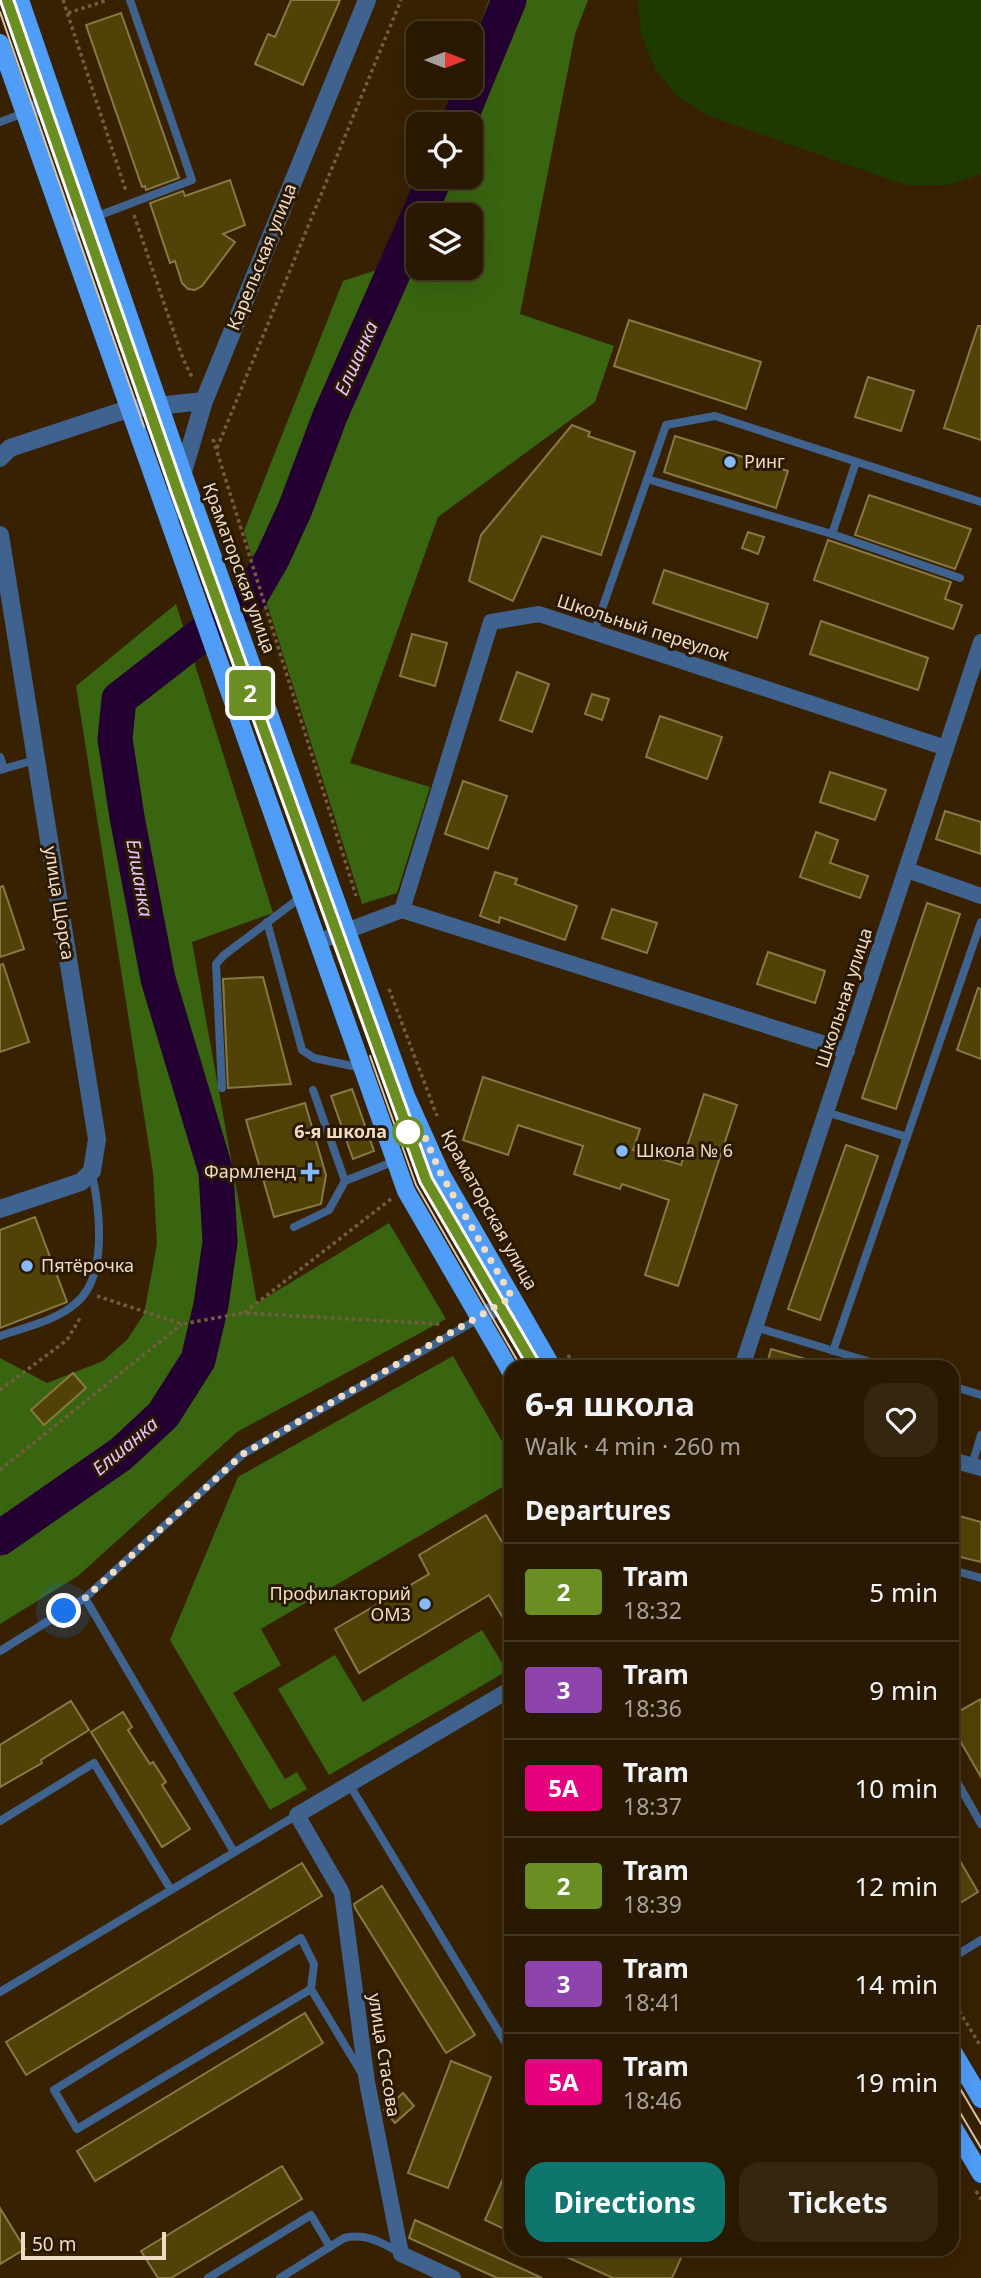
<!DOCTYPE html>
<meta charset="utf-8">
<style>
:root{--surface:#291900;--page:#35260f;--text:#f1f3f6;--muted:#a5a099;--line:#453822;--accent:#0f766e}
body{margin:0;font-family:"Noto Sans",sans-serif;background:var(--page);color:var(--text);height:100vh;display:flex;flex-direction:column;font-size:26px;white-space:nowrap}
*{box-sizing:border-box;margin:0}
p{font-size:23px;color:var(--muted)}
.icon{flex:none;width:38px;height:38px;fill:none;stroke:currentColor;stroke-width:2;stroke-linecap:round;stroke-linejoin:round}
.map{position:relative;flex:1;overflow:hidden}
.side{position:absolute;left:504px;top:1360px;width:455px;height:896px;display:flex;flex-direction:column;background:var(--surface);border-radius:21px;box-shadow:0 7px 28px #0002,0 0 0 2px var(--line)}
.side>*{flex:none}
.badge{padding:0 14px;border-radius:5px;font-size:24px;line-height:46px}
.needle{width:46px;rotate:90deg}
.controls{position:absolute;left:406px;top:21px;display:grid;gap:14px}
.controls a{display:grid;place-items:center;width:77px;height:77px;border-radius:14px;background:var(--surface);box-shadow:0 7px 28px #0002,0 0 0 2px var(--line);font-size:35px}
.scale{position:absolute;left:21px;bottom:18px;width:145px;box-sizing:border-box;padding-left:7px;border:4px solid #eedcc4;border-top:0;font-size:19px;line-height:24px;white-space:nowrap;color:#eedcc4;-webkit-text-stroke:5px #291902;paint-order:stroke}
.you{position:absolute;width:35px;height:35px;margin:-18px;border:5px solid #fff;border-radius:50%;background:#1a73e8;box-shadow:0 0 0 10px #1a73e833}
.map>.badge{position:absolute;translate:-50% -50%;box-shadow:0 0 0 4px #fff}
h2{padding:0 21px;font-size:26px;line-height:63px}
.round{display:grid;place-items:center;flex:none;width:74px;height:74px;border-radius:21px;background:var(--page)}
.head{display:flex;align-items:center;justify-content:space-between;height:119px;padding:0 21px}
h1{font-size:33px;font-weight:700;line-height:52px}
.action{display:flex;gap:14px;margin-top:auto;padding:14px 21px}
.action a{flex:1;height:80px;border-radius:21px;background:var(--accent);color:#fff;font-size:28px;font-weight:700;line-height:80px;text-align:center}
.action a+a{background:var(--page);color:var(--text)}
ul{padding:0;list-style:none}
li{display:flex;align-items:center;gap:21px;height:98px;padding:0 21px;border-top:2px solid var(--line)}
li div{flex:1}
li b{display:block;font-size:26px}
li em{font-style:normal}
li .badge{min-width:77px;font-weight:700;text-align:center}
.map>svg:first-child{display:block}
.green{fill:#1d3b00}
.forest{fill:#396510;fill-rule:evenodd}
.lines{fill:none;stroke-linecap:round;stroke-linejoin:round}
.river{stroke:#240032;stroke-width:35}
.building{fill:#514308;stroke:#887944;stroke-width:2}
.path{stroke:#725d3f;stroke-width:3.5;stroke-dasharray:3.5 3.5;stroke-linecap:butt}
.service{stroke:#3f638e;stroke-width:8}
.minor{stroke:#3f638e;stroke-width:16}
.tertiary{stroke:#3f638e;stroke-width:18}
.primary{stroke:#4f9df7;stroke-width:18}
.tram{stroke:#d7c4ab;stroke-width:2}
.line-casing{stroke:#fff;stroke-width:16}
.line{stroke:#6b8e23;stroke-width:10}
.walk{stroke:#eedcc4;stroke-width:7;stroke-dasharray:0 12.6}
.poi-dot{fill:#86bbfb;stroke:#291902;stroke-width:2.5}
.stop-dot{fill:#fff;stroke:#6b8e23;stroke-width:3.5}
.labels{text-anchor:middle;stroke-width:6;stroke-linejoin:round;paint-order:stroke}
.street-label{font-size:18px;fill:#eedcc4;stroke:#291902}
.poi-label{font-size:18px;fill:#eedcc4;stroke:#291902;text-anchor:start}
.stop-label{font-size:18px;font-weight:bold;fill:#eedcc4;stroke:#291902;text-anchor:end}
.water-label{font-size:19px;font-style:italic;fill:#e7c1fc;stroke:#291902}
</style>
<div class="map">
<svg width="981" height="2278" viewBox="0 0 981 2278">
<rect width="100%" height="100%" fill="#372100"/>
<!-- green -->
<path class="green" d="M 638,0 L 981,0 L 981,174 L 948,185 L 906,185 L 709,116 L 677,96 L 656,70 L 641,34 Z"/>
<!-- forest -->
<g class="forest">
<path d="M 489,0 L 588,0 L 575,34 L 520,314 L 614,346 L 595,402 L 438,517 L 350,763 L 430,787 L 397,893 L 362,904 L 244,531 L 343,281 L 386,267 L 421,177 L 471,177 L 471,124 L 441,124 L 456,86 L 471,86 L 471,48 ZM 418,215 L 471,215 L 471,268 L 418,268 Z"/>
<path d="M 176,604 L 273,913 L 192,942 L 257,1303 L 389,1223 L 446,1319 L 237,1432 L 78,1576 L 0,1624 L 0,1358 L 47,1383 L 103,1361 L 127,1340 L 144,1314 L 157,1244 L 153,1172 L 76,686 Z"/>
<path d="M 453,1356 L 511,1457 L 511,1482 L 261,1629 L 281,1665 L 233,1693 L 285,1779 L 297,1772 L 307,1789 L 270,1810 L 170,1640 L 238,1477 Z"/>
<path d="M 482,1630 L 507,1671 L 329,1775 L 278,1689 L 335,1655 L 363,1702 Z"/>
</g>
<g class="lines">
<!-- river -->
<g class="river">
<path d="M 458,124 L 509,0"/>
<path d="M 419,215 L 435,177"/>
<path d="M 0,1538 L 121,1454 L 163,1415 L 198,1360 L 211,1305 L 220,1242 L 216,1172 L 158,979 L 127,817 L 115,739 L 119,699 L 250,597 L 273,557 L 295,509 L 330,416 L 418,217"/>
</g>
</g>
<!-- building -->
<g class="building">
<path d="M 291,0 L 340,0 L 303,85 L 255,64 L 268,34 L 275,37 Z"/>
<path d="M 121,13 L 179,178 L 146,190 L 145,186 L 142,187 L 86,25 Z"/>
<path d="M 230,180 L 245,225 L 223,234 L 235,242 L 202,286 L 195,290 L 188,289 L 182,283 L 175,261 L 170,263 L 150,203 L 183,191 L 185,196 Z"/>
<path d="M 629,320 L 761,362 L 746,409 L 614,366 Z"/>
<path d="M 978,326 L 981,326 L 981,440 L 944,428 Z"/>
<path d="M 868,377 L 914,391 L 901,431 L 855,417 Z"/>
<path d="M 572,425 L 590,432 L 588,436 L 635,452 L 601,555 L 542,536 L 513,601 L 469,581 L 481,535 Z"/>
<path d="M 675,436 L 788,471 L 776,508 L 664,472 Z"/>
<path d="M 869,495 L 971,529 L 955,569 L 855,535 Z"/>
<path d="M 748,532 L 764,537 L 758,554 L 742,548 Z"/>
<path d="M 828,540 L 951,582 L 945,599 L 962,605 L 953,629 L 814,580 Z"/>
<path d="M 664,570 L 768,604 L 757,638 L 653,603 Z"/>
<path d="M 821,621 L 928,658 L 918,690 L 810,654 Z"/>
<path d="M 412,634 L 447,643 L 435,686 L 400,676 Z"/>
<path d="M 517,672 L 549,684 L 532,732 L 500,720 Z"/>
<path d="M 592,694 L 609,699 L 602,720 L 585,714 Z"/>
<path d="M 660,716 L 722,737 L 707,779 L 646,757 Z"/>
<path d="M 830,772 L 886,790 L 875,820 L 820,802 Z"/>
<path d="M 463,781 L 507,796 L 488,849 L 445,834 Z"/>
<path d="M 945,811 L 981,822 L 981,854 L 936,839 Z"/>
<path d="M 816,832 L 838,840 L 830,863 L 868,876 L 860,898 L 800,877 Z"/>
<path d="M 495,872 L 517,879 L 515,884 L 577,906 L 565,940 L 500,917 L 499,923 L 480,916 Z"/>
<path d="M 3,886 L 24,949 L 0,957 L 0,887 Z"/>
<path d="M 927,903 L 960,914 L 896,1109 L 862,1098 Z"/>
<path d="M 612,909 L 657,923 L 647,953 L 602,938 Z"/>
<path d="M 768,952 L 825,971 L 815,1003 L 757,984 Z"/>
<path d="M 3,964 L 29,1042 L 0,1052 L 0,965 Z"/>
<path d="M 263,977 L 291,1084 L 228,1088 L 223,979 Z"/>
<path d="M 978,988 L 981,989 L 981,1059 L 957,1050 Z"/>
<path d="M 483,1077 L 640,1129 L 633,1150 L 681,1165 L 704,1094 L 737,1105 L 678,1286 L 645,1275 L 669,1200 L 622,1184 L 620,1189 L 574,1174 L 583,1146 L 518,1125 L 508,1155 L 463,1140 Z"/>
<path d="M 352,1089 L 374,1151 L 353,1159 L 331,1096 Z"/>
<path d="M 305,1103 L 326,1175 L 321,1204 L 274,1217 L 246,1120 Z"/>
<path d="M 846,1145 L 878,1156 L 820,1320 L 788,1309 Z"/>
<path d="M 35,1217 L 67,1302 L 0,1328 L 0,1230 Z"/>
<path d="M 771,1349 L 816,1362 L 816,1367 L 766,1367 Z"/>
<path d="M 73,1373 L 86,1388 L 44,1425 L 31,1410 Z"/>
<path d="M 952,1514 L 981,1522 L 981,1562 L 952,1555 Z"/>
<path d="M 486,1515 L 511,1557 L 511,1631 L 489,1595 L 359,1673 L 335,1629 L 429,1574 L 419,1555 Z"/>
<path d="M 981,1699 L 981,1777 L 952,1727 L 952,1715 Z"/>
<path d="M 71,1701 L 89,1730 L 41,1760 L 42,1763 L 0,1787 L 0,1745 Z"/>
<path d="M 123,1712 L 132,1727 L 128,1730 L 150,1764 L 153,1762 L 166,1782 L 162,1785 L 190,1829 L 162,1847 L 91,1732 Z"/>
<path d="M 952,1847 L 978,1892 L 952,1908 Z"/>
<path d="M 302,1863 L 322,1896 L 26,2075 L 6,2042 Z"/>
<path d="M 382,1886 L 475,2035 L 446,2053 L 355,1908 L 354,1904 Z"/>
<path d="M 305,2013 L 323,2043 L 95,2181 L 77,2151 Z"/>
<path d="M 451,2061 L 491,2077 L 448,2188 L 408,2173 Z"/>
<path d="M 403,2093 L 414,2106 L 395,2123 L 384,2110 Z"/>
<path d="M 511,2160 L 511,2232 L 485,2220 Z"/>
<path d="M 282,2166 L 302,2199 L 171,2278 L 158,2278 L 141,2251 Z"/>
<path d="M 0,2208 L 25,2249 L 0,2264 Z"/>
<path d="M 415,2220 L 542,2278 L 497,2278 L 409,2238 Z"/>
<path d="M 549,2249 L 685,2249 L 672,2278 L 613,2278 Z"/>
</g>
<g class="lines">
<!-- path -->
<g class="path">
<path d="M 63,0 L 126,191"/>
<path d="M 68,13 L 108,0"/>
<path d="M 134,215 L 183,359 L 193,379"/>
<path d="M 213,439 L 356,896"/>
<path d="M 217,448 L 401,0"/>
<path d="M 389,989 L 437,1116"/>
<path d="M 391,1199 L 244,1313 L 441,1324"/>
<path d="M 97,1296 L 182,1324 L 244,1313"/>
<path d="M 568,1355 L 575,1367"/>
<path d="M 504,1388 L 511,1400"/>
<path d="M 0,1390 L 67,1340 L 80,1318"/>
<path d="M 0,1470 L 182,1324"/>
<path d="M 952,1999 L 981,2047"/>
<path d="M 976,2191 L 981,2199"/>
</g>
<!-- service -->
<g class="service">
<path d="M 0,122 L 24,113"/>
<path d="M 95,217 L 192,180 L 130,0"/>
<path d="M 647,479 L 832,534 L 960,578"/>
<path d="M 832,534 L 856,462"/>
<path d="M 594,632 L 666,425 L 715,416 L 981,502"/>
<path d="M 0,757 L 4,769"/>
<path d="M 0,770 L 35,760"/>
<path d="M 267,922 L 302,1050 L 314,1058 L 362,1068"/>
<path d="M 222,1088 L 216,964 L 224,955 L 301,897"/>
<path d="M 313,1090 L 345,1181 L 395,1161"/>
<path d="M 826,1112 L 907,1137"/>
<path d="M 294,1227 L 329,1210 L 345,1181"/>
<path d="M 755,1327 L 887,1367"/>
<path d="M 0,1336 C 25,1327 55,1321 75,1304 C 108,1278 100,1210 92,1174"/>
<path d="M 833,1351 L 981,922"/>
<path d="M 952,1386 L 981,1395"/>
<path d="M 972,1465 L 981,1435"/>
<path d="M 952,1570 L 981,1578"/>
<path d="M 85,1598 L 234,1852"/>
<path d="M 0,1651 L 85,1598 L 243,1454 L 480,1318"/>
<path d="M 952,1773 L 981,1824"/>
<path d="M 349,1784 L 511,2052"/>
<path d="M 0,1821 L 94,1763 L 171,1890"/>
<path d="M 952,1958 L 981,1940"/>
<path d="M 311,1989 L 77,2129 L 54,2090 L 301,1938 L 314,1964 L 311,1989 L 361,2072"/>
<path d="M 0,1992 L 297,1815"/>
<path d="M 208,2278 L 311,2215 L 330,2247"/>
<path d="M 280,2278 L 344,2238 C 366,2233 380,2242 399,2252"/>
</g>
<!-- minor -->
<g class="minor">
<path d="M 24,113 L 55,101"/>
<path d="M 65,228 L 95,217"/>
<path d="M 907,870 L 981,896"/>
<path d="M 402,910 L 491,622 L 539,614 L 946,748"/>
<path d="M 320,941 L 402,910 L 847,1051"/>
<path d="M 480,1318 L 512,1297"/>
<path d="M 742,1367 L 981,642"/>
<path d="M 952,1460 L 981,1468"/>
<path d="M 453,2278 L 401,2254 L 367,2082 L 342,1893 L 297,1815 L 511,1689"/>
</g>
<!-- tertiary -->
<g class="tertiary">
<path d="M 0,458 L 10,448 L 128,409 L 204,401"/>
<path d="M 169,519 L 204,401 L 367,0"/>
<path d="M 0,535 L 97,1139 L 92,1171 L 81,1182 L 0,1209"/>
</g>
<!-- primary -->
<g class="primary">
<path d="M 20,0 L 183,474 L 406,1096 L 441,1174 L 552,1367"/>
<path d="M 0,43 L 406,1191 L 511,1372"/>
<path d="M 952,2050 L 981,2099"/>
<path d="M 952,2125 L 981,2174"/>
</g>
<!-- tram -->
<g class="tram">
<path d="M 7,0 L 178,492 L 426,1180 L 535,1367"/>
<path d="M 0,12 L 144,427"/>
<path d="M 370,1056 L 416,1185 L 521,1367"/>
<path d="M 952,2075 L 981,2124"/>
<path d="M 952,2099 L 981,2148"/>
</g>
</g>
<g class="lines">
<defs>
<path id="line" d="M 7,0 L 178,492 L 426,1180 L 535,1367"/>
</defs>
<!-- line casing -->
<use href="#line" class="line-casing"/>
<!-- line -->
<use href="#line" class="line"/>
<!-- walk -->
<path class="walk" d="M 64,1611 L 85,1598 L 243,1454 L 512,1297 L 441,1174 L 424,1135 L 408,1132"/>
</g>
<!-- markers -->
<g class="poi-dot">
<circle cx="730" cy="462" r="7"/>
<circle cx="622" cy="1151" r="7"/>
<path d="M306.5 1161.5h7v7h7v7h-7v7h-7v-7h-7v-7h7z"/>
<circle cx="27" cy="1266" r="7"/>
<circle cx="425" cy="1604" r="7"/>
</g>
<circle class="stop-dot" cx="408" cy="1132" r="14"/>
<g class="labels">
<!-- street labels -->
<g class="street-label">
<text transform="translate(262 257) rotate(-68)" y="6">Карельская улица</text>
<text transform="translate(239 568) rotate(70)" y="6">Краматорская улица</text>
<text transform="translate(643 628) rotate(18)" y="6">Школьный переулок</text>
<text transform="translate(59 903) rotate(81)" y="6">улица Щорса</text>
<text transform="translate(844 998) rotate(-72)" y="6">Школьная улица</text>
<text transform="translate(489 1210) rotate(61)" y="6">Краматорская улица</text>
<text transform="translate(384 2055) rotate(81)" y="6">улица Стасова</text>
</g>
<!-- poi labels -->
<g class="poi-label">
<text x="744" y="468">Ринг</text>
<text x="636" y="1157">Школа № 6</text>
<text x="296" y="1178" text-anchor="end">Фармленд</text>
<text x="41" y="1272">Пятёрочка</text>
<text x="411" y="1600" text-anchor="end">Профилакторий<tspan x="411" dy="21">ОМЗ</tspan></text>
</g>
<!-- stop labels -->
<g class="stop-label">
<text x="387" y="1138">6-я школа</text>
</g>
<!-- water labels -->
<g class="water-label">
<text transform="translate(356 358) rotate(-66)" y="7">Елшанка</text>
<text transform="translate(140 878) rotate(80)" y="7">Елшанка</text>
<text transform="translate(125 1446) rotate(-40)" y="7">Елшанка</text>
</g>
</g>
</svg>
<div class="controls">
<a><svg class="needle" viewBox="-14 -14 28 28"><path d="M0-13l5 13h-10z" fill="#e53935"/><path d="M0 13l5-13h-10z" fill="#a5a099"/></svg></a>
<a><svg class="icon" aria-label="locate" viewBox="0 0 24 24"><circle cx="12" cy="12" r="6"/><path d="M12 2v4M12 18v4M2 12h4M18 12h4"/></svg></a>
<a><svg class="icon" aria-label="layers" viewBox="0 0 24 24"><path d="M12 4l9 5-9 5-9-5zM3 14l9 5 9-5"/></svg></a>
</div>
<div class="scale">50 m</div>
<div class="you" style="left:64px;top:1611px"></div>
<b class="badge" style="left:250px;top:693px;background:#6b8e23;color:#fff">2</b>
<section class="side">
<div class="head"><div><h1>6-я школа</h1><p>Walk · 4 min · 260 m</p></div><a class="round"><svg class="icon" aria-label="heart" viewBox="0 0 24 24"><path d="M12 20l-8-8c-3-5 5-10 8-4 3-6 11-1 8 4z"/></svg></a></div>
<h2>Departures</h2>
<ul>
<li><span class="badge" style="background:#6b8e23;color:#fff">2</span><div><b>Tram</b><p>18:32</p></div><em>5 min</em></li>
<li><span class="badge" style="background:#8e44ad;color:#fff">3</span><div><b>Tram</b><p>18:36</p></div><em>9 min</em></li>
<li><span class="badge" style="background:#e6007e;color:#fff">5А</span><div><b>Tram</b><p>18:37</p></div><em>10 min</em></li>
<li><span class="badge" style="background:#6b8e23;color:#fff">2</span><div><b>Tram</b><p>18:39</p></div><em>12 min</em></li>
<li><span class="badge" style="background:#8e44ad;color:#fff">3</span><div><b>Tram</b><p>18:41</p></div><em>14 min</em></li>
<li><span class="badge" style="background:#e6007e;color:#fff">5А</span><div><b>Tram</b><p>18:46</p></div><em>19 min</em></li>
</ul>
<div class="action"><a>Directions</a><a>Tickets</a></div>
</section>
</div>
